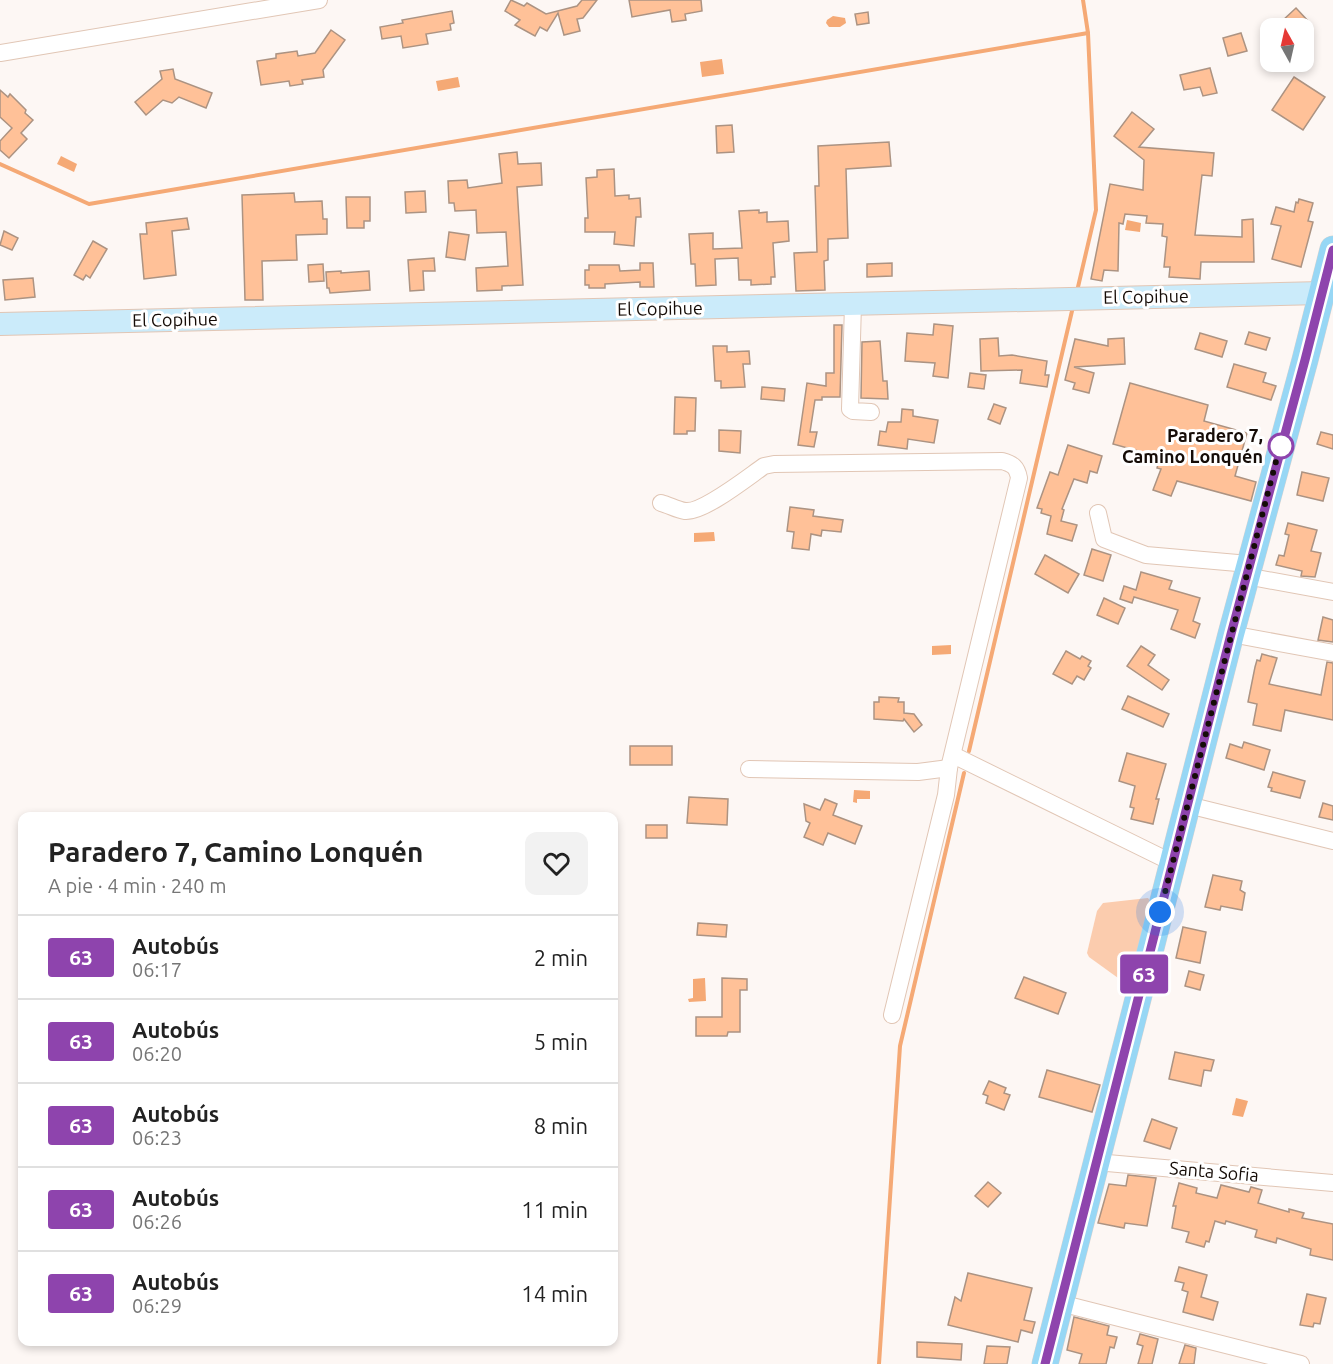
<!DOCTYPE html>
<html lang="es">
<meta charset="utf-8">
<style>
:root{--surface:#fff;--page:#f2f2f2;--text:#222;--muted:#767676;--line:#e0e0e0}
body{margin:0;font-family:Ubuntu,sans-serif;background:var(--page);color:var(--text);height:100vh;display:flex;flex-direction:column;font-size:22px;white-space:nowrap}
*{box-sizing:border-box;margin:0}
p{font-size:20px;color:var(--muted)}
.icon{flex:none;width:33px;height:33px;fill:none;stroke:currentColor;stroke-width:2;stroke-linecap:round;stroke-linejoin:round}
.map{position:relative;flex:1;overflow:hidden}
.sheet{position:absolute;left:18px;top:812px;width:600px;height:534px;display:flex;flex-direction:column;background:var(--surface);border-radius:12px;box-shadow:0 3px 9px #0003}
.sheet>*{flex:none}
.badge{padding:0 12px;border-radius:4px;font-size:21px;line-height:39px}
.needle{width:39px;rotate:352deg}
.controls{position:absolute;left:1260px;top:18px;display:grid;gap:12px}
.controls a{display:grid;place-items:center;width:54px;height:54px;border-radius:12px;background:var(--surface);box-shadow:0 3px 9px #0003;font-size:30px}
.you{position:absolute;width:30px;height:30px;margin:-15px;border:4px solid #fff;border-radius:50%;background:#1a73e8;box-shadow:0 0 0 9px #1a73e833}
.map>.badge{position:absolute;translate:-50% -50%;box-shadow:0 0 0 3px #fff}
.round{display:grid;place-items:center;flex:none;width:63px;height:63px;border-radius:12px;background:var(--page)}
.summary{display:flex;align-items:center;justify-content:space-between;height:102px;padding:0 30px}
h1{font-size:28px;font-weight:700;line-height:45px}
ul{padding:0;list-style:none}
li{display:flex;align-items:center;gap:18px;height:84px;padding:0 30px;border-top:2px solid var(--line)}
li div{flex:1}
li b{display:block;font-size:22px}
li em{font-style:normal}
li .badge{min-width:66px;font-weight:700;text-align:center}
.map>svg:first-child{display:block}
.green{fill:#fbccae}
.water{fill:#f5a975}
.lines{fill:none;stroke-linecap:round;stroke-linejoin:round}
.stream{stroke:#f5a975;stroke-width:4}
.building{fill:#ffc198;stroke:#ac9382;stroke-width:1.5}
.street-casing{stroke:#e1c6b5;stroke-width:18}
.secondary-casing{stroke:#e1c6b5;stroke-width:24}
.primary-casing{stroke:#d5d3d2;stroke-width:27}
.street{stroke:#fff;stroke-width:16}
.secondary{stroke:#cbebfa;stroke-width:22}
.primary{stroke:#97d7f5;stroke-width:26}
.line-casing{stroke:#fff;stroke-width:14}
.line{stroke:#8e44ad;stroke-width:9}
.walk{stroke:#150c07;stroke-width:6;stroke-dasharray:0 10.8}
.stop-dot{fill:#fff;stroke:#8e44ad;stroke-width:3}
.labels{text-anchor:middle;stroke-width:6;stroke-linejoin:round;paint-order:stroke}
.street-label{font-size:18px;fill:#150c07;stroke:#fff}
.stop-label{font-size:18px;font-weight:bold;fill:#150c07;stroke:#fff;text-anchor:end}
</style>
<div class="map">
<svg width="1333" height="1364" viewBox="0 0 1333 1364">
<rect width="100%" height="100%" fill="#fdf7f4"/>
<!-- green -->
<path class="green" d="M 1148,898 L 1151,902 L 1130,980 L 1125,983 L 1089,957 L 1087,953 L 1097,911 L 1103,903 Z"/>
<!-- water -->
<g class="water">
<path d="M 833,16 L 845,18 L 846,23 L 840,27 L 829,27 L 826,23 L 827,20 Z"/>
<path d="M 722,59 L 724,74 L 702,77 L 700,62 Z"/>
<path d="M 458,77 L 460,87 L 438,91 L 436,81 Z"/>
<path d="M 61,156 L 77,164 L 74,172 L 57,164 Z"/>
<path d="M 1127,220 L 1141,223 L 1140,232 L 1125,230 Z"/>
<path d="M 714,532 L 715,541 L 694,542 L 694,533 Z"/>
<path d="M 951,645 L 951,654 L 932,655 L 932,646 Z"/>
<path d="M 854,790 L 870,791 L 870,799 L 857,799 L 857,803 L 853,802 Z"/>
<path d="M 705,978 L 706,1001 L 689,1002 L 688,999 L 693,998 L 693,979 Z"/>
<path d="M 1236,1098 L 1248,1101 L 1243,1117 L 1232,1115 Z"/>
</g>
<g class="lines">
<!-- stream -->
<g class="stream">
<path d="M 0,164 L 89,204 L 1088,33"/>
<path d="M 1078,287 L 1096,210 L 1088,33 L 1083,0"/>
<path d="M 969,751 L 1072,311"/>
<path d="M 879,1364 L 900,1046 L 964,773"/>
</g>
</g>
<!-- building -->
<g class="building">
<path d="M 511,0 L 524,6 L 527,3 L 546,14 L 577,6 L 582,0 L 597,0 L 583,18 L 577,19 L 580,31 L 564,35 L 558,13 L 547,31 L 540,27 L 535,36 L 515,25 L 520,20 L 505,11 Z"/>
<path d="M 629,0 L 701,0 L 702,11 L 685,14 L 686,20 L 672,22 L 670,10 L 632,17 Z"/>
<path d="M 1296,8 L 1308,21 L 1299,28 L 1287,28 L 1281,22 Z"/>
<path d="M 452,11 L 454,23 L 450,24 L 451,30 L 426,34 L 428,44 L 403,48 L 401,36 L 382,39 L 380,27 L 403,23 L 402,20 Z"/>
<path d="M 868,12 L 869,23 L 857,25 L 855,14 Z"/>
<path d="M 331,30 L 345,40 L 323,70 L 324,77 L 302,80 L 303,84 L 290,86 L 289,81 L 261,85 L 257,61 L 276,58 L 276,54 L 297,51 L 298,56 L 315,53 Z"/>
<path d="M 1241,33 L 1247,51 L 1228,56 L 1223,38 Z"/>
<path d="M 1210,68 L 1217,93 L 1203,96 L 1200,87 L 1184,90 L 1180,75 Z"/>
<path d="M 173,69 L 175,79 L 212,93 L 206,108 L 179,97 L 172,103 L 163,100 L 146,115 L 135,102 L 162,79 L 160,71 Z"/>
<path d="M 1294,77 L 1325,97 L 1303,130 L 1272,110 Z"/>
<path d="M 0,90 L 8,97 L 10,94 L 26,110 L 25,113 L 33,120 L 21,133 L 27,139 L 9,158 L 0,150 L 0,141 L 12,128 L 0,117 Z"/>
<path d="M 1132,112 L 1154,129 L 1139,147 L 1214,153 L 1212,176 L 1202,175 L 1195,235 L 1242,237 L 1242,220 L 1253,219 L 1254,262 L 1201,262 L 1200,279 L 1169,277 L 1170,267 L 1164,267 L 1167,237 L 1162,236 L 1163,224 L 1146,223 L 1147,216 L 1125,214 L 1123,224 L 1119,223 L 1118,271 L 1104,270 L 1102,281 L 1091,279 L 1110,184 L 1143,190 L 1144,160 L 1114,136 Z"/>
<path d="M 732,125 L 734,152 L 717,153 L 716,126 Z"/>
<path d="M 889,142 L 891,166 L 846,169 L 848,238 L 828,239 L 828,260 L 824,261 L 825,290 L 796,291 L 794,253 L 817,252 L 815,186 L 819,186 L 818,146 Z"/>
<path d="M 517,152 L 518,164 L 541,163 L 542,185 L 517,187 L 523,285 L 502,286 L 502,290 L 477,291 L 476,268 L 508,266 L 506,232 L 477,233 L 476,210 L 455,211 L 454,203 L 449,203 L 448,181 L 467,180 L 468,188 L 502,183 L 499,154 Z"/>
<path d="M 614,169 L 615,196 L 629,195 L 629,199 L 640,198 L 641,217 L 636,217 L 634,246 L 614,244 L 615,232 L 585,232 L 585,218 L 588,218 L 586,178 L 597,177 L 597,170 Z"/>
<path d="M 425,191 L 426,212 L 406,213 L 405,192 Z"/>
<path d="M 294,193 L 295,202 L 322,201 L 323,219 L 327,219 L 327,234 L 296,235 L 297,260 L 262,261 L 263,300 L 245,300 L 242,195 Z"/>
<path d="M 346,197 L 370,197 L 370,221 L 364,221 L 364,228 L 347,228 Z"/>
<path d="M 1299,199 L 1313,203 L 1308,221 L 1313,222 L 1301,267 L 1272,259 L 1281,226 L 1271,224 L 1276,207 L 1294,212 L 1296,202 L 1298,203 Z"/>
<path d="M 759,210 L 759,213 L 767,212 L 767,222 L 788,221 L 789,241 L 773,243 L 775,277 L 771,277 L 771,284 L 751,285 L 751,280 L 739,280 L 738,258 L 715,259 L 716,285 L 696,286 L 695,264 L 691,264 L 689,234 L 713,233 L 713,249 L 742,248 L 739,211 Z"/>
<path d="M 187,218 L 189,229 L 172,231 L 176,275 L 144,279 L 140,234 L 147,234 L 146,223 Z"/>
<path d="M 4,231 L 18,238 L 12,250 L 0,245 Z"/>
<path d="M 449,232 L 469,235 L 465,260 L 446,257 Z"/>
<path d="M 93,241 L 107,249 L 90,278 L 86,275 L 83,280 L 74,275 Z"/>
<path d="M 434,258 L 435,271 L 423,271 L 424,290 L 410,291 L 408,260 Z"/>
<path d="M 640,263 L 653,263 L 654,287 L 640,287 L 640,282 L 605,284 L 605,288 L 589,288 L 589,285 L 585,285 L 585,270 L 589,270 L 589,265 L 619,265 L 620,271 L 640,270 Z"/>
<path d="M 892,263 L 892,276 L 867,277 L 867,264 Z"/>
<path d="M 323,264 L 324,281 L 309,282 L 308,265 Z"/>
<path d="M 341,271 L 341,273 L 369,271 L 370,290 L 330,293 L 329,288 L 327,288 L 326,272 Z"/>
<path d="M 33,278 L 35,297 L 5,300 L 3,280 Z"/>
<path d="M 934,324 L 953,326 L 948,378 L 933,376 L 935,363 L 905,361 L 907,333 L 933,335 Z"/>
<path d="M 834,325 L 842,325 L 840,397 L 822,397 L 822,400 L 815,400 L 810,432 L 817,432 L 814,447 L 798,445 L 807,383 L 826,386 L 826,373 L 834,373 Z"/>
<path d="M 1249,332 L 1270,338 L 1266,350 L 1245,344 Z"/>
<path d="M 1200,333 L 1227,341 L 1222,357 L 1195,349 Z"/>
<path d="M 998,338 L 999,356 L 1012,355 L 1047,361 L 1045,375 L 1049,375 L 1047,387 L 1020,383 L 1022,370 L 981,371 L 980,339 Z"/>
<path d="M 1124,338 L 1125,364 L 1074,367 L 1094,373 L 1089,393 L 1073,389 L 1075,383 L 1065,380 L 1075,339 L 1108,346 L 1108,339 Z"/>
<path d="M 880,341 L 883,381 L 887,381 L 888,399 L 861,398 L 862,342 Z"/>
<path d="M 713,346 L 727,346 L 727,352 L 749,351 L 750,364 L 743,364 L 745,387 L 721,388 L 721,381 L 715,381 Z"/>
<path d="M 1234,364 L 1266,373 L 1263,382 L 1276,386 L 1271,400 L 1227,387 Z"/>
<path d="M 970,373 L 986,375 L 984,389 L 968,387 Z"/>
<path d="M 1130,383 L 1208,405 L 1204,421 L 1247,433 L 1235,476 L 1256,482 L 1251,501 L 1177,481 L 1171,496 L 1153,490 L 1161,469 L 1157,468 L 1160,457 L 1113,444 Z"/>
<path d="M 762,387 L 785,389 L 784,401 L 761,399 Z"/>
<path d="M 675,397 L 696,398 L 695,431 L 687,431 L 687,434 L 674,434 Z"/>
<path d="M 994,404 L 1006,408 L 1000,424 L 988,419 Z"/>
<path d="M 902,409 L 913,410 L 913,416 L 938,420 L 934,443 L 908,439 L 907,449 L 878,445 L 880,431 L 886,432 L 888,422 L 901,422 Z"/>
<path d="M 719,430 L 741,431 L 740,453 L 719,451 Z"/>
<path d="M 1321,432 L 1333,435 L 1333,449 L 1317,444 Z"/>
<path d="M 1068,445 L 1102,456 L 1097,473 L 1090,471 L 1087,483 L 1074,479 L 1062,509 L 1064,510 L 1061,521 L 1077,525 L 1072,541 L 1047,534 L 1051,516 L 1041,513 L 1042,509 L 1037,508 L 1050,472 L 1058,475 Z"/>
<path d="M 1302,472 L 1329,478 L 1323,501 L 1297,495 Z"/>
<path d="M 790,507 L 814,510 L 813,516 L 843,520 L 841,532 L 822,530 L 821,536 L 811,534 L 809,550 L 792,548 L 794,532 L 787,531 Z"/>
<path d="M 1288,523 L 1317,530 L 1311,551 L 1321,553 L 1315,577 L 1301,576 L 1302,571 L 1276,565 L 1279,555 L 1284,556 L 1289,535 L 1285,534 Z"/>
<path d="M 1092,549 L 1111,555 L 1103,581 L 1084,575 Z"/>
<path d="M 1045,555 L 1079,574 L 1068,593 L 1035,574 Z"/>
<path d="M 1141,572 L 1172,581 L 1169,589 L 1200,598 L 1193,621 L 1200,624 L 1195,638 L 1171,629 L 1178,610 L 1134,597 L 1132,603 L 1120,599 L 1124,586 L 1136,590 Z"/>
<path d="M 1104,598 L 1125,608 L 1118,624 L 1097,615 Z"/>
<path d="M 1323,617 L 1333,620 L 1333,642 L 1318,640 Z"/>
<path d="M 1141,646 L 1155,655 L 1148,665 L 1169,680 L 1162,690 L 1127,666 Z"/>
<path d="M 1066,651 L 1080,659 L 1082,656 L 1091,661 L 1088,666 L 1091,668 L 1084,680 L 1077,676 L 1072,684 L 1053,674 Z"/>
<path d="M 1262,654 L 1277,658 L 1269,684 L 1321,695 L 1327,662 L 1333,663 L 1333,720 L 1285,710 L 1281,731 L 1253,725 L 1257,704 L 1248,702 L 1255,667 L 1257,660 L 1260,661 Z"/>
<path d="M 1128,696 L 1169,714 L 1163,727 L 1122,709 Z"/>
<path d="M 879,697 L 899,698 L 898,702 L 904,702 L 904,713 L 914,714 L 922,725 L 914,732 L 904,719 L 903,721 L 874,719 L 874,702 L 879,702 Z"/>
<path d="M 1244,742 L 1270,750 L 1264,770 L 1226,758 L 1230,744 L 1242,748 Z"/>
<rect x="630" y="746" width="42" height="19"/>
<path d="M 1127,753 L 1166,764 L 1156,799 L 1159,799 L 1153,824 L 1131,819 L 1134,808 L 1130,807 L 1135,786 L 1119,781 Z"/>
<path d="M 1273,772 L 1305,781 L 1300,798 L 1271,791 L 1272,788 L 1268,787 Z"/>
<path d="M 689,797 L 728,799 L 727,825 L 687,823 Z"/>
<path d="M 825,799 L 837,804 L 833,815 L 862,826 L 855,844 L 828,833 L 823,845 L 804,837 L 810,823 L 806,821 L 804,804 L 820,810 Z"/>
<path d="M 1323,803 L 1333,806 L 1333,820 L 1319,817 Z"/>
<rect x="646" y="825" width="21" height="13"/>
<path d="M 1213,875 L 1242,881 L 1240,890 L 1245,893 L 1242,910 L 1221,906 L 1220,910 L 1205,907 Z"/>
<path d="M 698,923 L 727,925 L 726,937 L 697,935 Z"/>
<path d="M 1183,927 L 1206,932 L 1200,963 L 1176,958 Z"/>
<path d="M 1189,971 L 1204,975 L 1200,990 L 1185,986 Z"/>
<path d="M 1024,977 L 1066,993 L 1058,1014 L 1015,998 Z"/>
<path d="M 722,978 L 747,979 L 747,990 L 740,990 L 740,1032 L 728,1032 L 727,1036 L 696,1036 L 696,1017 L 722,1017 Z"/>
<path d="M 1175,1052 L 1214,1060 L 1211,1071 L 1204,1070 L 1201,1086 L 1169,1079 Z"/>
<path d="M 1047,1070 L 1100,1085 L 1092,1112 L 1039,1097 Z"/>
<path d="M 989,1081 L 1006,1088 L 1004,1093 L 1010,1095 L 1004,1110 L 986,1103 L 988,1096 L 983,1094 Z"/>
<path d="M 1152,1119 L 1177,1128 L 1170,1149 L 1144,1141 Z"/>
<path d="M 1128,1175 L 1156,1178 L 1147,1226 L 1125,1223 L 1124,1228 L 1098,1223 L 1109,1184 L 1126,1186 Z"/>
<path d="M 988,1182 L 1001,1193 L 988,1207 L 975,1196 Z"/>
<path d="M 1179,1183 L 1197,1188 L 1196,1193 L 1217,1198 L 1221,1185 L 1249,1192 L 1251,1187 L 1262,1190 L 1258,1203 L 1289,1212 L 1289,1209 L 1304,1213 L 1302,1218 L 1333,1224 L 1333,1260 L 1310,1255 L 1311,1249 L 1277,1238 L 1276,1243 L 1255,1237 L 1257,1230 L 1226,1221 L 1225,1224 L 1215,1221 L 1209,1242 L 1206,1241 L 1204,1247 L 1186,1242 L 1189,1232 L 1172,1228 L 1176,1206 L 1173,1206 Z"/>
<path d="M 1179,1267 L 1207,1275 L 1201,1297 L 1218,1302 L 1213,1320 L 1183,1312 L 1188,1292 L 1182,1290 L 1184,1283 L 1175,1281 Z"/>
<path d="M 968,1273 L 1032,1288 L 1024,1320 L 1035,1322 L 1032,1333 L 1021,1330 L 1018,1342 L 948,1325 L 955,1297 L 961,1301 Z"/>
<path d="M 1307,1294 L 1326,1298 L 1320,1324 L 1314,1323 L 1313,1327 L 1300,1325 Z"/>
<path d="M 1074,1317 L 1109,1326 L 1107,1335 L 1117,1337 L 1114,1348 L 1110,1347 L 1106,1364 L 1079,1364 L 1082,1354 L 1067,1350 Z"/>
<path d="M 1140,1334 L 1158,1339 L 1152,1364 L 1138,1364 L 1143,1346 L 1137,1344 Z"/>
<path d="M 917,1342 L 962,1344 L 961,1360 L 917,1357 Z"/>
<path d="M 1185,1345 L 1196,1348 L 1194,1364 L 1179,1364 Z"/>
<path d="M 987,1346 L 1010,1347 L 1007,1364 L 984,1364 Z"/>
</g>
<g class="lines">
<defs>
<g id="street">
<path d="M 0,53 L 319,0"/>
<path d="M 853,304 L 850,409 L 853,411 L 871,412"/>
<path d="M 661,503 C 669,505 677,510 685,511 C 703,513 748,477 764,466 L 774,464 L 1002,461 C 1013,464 1017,467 1019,478 L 949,768 L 946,795 L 892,1015"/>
<path d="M 1098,513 L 1104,539 L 1146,555 L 1249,564"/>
<path d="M 1246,576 L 1333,592"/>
<path d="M 1231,634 L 1333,653"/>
<path d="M 953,755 L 1173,863"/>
<path d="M 749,769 L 918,772 L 949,768"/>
<path d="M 1188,805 L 1333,841"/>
<path d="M 1096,1162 L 1333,1183"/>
<path d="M 1060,1303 L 1301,1364"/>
</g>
<path id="secondary" d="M 0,324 L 1321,293"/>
<path id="primary" d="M 1045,1364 L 1231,634 L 1305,360 L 1333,249"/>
</defs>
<!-- street casing -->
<use href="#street" class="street-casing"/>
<!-- secondary casing -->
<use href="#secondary" class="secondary-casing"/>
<!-- primary casing -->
<use href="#primary" class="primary-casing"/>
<!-- street -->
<use href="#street" class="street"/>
<!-- secondary -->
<use href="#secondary" class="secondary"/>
<!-- primary -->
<use href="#primary" class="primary"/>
</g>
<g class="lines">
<defs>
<path id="line" d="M 1045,1364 L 1231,634 L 1305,360 L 1333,250"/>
</defs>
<!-- line casing -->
<use href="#line" class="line-casing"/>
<!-- line -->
<use href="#line" class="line"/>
<!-- walk -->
<path class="walk" d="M 1160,912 L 1281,442 L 1281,446"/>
</g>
<!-- markers -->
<circle class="stop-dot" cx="1281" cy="446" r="12"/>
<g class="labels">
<!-- street labels -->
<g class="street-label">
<text transform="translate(1146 297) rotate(-1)" y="6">El Copihue</text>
<text transform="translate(660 309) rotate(-1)" y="6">El Copihue</text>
<text transform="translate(175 320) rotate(-1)" y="6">El Copihue</text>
<text transform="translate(1214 1172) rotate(5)" y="6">Santa Sofia</text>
</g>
<!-- stop labels -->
<g class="stop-label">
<text x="1263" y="442">Paradero 7,<tspan x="1263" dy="21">Camino Lonquén</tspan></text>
</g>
</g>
</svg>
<div class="controls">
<a><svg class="needle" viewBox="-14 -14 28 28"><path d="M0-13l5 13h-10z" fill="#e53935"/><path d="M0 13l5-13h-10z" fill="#767676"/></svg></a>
</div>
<div class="you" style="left:1160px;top:912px"></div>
<b class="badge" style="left:1144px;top:974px;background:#8e44ad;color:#fff">63</b>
<section class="sheet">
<div class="summary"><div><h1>Paradero 7, Camino Lonquén</h1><p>A pie · 4 min · 240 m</p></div><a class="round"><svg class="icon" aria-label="heart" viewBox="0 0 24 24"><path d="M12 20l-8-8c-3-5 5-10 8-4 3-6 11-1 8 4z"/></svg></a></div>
<ul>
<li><span class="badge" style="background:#8e44ad;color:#fff">63</span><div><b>Autobús</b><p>06:17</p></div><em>2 min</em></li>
<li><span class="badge" style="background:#8e44ad;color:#fff">63</span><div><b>Autobús</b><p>06:20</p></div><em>5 min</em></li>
<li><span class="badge" style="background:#8e44ad;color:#fff">63</span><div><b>Autobús</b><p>06:23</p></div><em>8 min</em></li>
<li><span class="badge" style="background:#8e44ad;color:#fff">63</span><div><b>Autobús</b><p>06:26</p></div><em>11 min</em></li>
<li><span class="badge" style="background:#8e44ad;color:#fff">63</span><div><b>Autobús</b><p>06:29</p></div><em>14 min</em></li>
</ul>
</section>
</div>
